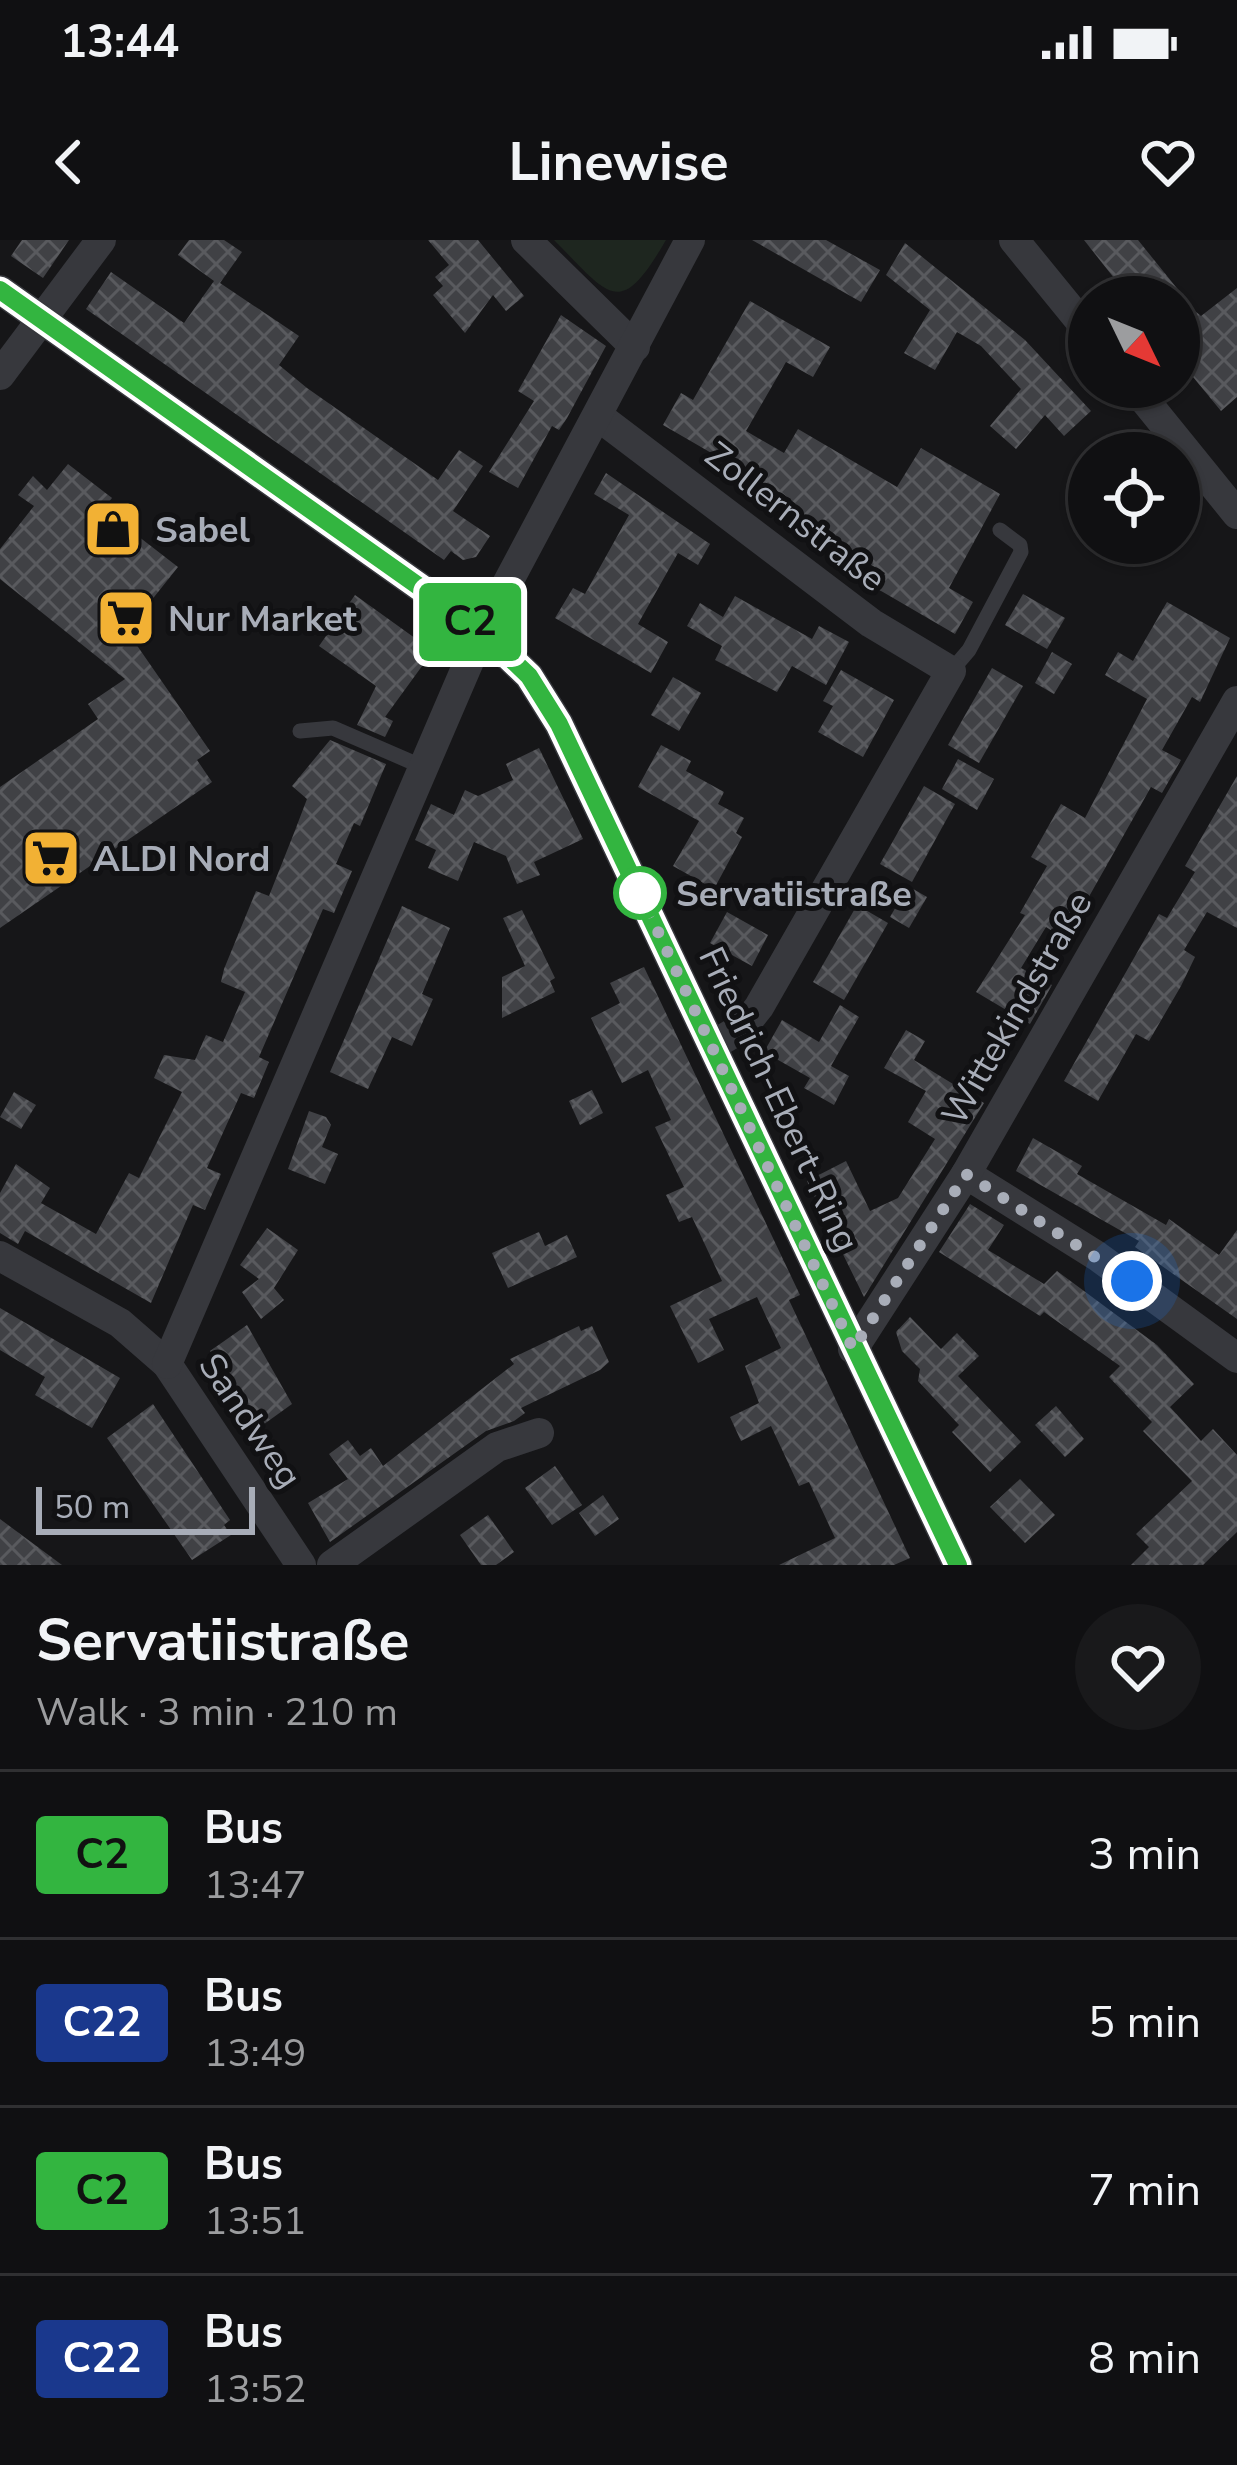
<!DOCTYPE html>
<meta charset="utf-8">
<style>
:root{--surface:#101012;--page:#19191b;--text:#f1f3f6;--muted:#9c9d9f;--line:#303032}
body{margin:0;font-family:"Nunito Sans",sans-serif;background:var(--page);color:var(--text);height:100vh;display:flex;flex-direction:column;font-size:45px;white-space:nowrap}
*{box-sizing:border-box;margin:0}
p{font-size:39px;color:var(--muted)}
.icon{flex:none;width:66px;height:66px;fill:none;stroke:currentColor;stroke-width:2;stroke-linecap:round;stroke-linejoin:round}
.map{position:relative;height:1325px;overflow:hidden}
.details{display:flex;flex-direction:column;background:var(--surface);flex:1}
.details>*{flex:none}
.badge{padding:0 24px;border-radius:9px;font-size:42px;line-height:78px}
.needle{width:78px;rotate:133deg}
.tools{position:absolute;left:1068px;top:36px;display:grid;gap:24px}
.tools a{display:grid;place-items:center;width:132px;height:132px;border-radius:50%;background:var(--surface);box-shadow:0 3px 9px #0004,0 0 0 3px var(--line);font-size:60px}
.scale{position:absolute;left:36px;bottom:30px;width:219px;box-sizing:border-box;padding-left:12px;border:6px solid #a8adb8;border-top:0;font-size:33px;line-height:42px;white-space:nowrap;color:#a8adb8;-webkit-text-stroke:9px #111113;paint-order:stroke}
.you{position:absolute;width:60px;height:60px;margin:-30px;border:9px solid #fff;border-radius:50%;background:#1a73e8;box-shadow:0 0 0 18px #1a73e833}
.map>.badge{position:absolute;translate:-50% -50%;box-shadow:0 0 0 6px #fff}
.round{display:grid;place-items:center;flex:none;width:126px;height:126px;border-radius:63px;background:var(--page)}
.overview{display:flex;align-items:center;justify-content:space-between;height:204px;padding:0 36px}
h1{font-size:57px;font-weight:700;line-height:90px}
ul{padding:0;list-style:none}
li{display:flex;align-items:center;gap:36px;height:168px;padding:0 36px;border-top:3px solid var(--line)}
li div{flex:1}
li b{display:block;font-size:45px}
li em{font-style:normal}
li .badge{min-width:132px;font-weight:700;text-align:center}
.status{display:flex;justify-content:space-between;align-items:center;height:84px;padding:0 60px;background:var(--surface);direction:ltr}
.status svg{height:33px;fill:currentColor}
header{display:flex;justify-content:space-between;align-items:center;height:156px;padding:0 36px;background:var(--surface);font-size:54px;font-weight:700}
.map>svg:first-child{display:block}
.park{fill:#1e261f}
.building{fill:url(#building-cross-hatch)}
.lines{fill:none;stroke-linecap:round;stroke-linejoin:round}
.lane{stroke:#37383d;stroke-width:15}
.street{stroke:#37383d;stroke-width:30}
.line-casing{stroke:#fff;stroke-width:27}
.line{stroke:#33b540;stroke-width:18}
.walk{stroke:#a8adb8;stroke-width:12;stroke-dasharray:0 21.6}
.stop-dot{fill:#fff;stroke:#33b540;stroke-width:6}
.labels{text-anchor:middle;stroke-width:10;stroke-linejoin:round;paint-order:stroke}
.street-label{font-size:36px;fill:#a8adb8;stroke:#111113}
.poi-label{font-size:36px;font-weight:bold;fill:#a8adb8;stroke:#111113;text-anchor:start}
.stop-label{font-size:36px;font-weight:bold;fill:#a8adb8;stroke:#111113;text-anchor:start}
</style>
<div class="status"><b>13:44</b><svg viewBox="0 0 49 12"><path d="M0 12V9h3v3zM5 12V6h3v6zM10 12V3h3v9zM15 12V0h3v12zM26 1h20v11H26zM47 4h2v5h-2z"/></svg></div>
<header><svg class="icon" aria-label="back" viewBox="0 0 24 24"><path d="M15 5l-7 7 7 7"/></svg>Linewise<svg class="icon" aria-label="heart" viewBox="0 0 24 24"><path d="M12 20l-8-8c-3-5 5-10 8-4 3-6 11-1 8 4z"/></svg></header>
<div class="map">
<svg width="1237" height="1325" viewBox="0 0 1237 1325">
<defs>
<pattern id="building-cross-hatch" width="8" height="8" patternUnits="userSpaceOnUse" patternTransform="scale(3)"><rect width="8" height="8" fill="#404145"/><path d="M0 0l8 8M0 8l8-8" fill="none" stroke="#595a5e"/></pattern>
</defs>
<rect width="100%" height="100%" fill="#161618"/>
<!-- park -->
<path class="park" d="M 554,0 L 666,0 C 619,81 610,56 554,0 Z"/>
<!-- building -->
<g class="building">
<path d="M 22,0 L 69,0 L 43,38 L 11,16 Z"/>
<path d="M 189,0 L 224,0 L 242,12 L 220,43 L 299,96 L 279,125 L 307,148 L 438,240 L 459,210 L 483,226 L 453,271 L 490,296 L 476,317 L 463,320 L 451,311 L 444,320 L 86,69 L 111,32 L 184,83 L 214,41 L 178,15 Z"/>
<path d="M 428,0 L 478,0 L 524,56 L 506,71 L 493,55 L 465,93 L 433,55 L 443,46 L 435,37 L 449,25 Z"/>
<path d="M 752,0 L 826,0 L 880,30 L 861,62 Z"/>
<path d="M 1084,0 L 1138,0 L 1184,57 L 1129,57 Z"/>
<path d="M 905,3 L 1025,100 L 1091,171 L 1064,196 L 1045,175 L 1016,209 L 990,186 L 1021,149 L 981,106 L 957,92 L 935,130 L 904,113 L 930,70 L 886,35 Z"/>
<path d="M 1237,48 L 1237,157 L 1221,171 L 1184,126 L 1179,98 L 1195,71 L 1201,76 Z"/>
<path d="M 750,61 L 830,107 L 813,137 L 786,122 L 746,191 L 784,213 L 798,189 L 897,247 L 921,208 L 1000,254 L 949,348 L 973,362 L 955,394 L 876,348 L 885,333 L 783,274 L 791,259 L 663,185 L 681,153 L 693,160 Z"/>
<path d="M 561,75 L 606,106 L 567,178 L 559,190 L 552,186 L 518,248 L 489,232 L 534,161 L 518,151 Z"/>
<path d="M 68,224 L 112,258 L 103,269 L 178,327 L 127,391 L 210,511 L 197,520 L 212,542 L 0,688 L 0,547 L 98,479 L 88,464 L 125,439 L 0,339 L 0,309 L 34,266 L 18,255 L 33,236 L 47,250 Z"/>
<path d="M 606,233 L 710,304 L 698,325 L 678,313 L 638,384 L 668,402 L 651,433 L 555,378 L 573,348 L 585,354 L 629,275 L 594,254 Z"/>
<path d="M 1023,354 L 1065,378 L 1047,409 L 1005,385 Z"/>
<path d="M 355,355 L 433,411 L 385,477 L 393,481 L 385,497 L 357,485 L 376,446 L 319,406 Z"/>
<path d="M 735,356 L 812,399 L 819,386 L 849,402 L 826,445 L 792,426 L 777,452 L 715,420 L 722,406 L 687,386 L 700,363 L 723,377 Z"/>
<path d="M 1167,362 L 1230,398 L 1200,462 L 1192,457 L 1162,510 L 1181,520 L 1162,553 L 1151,547 L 1065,699 L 1046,687 L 1021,728 L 1052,745 L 1030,784 L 976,752 L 1025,675 L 1020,673 L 1047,626 L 1031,617 L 1061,564 L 1085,578 L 1147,459 L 1105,435 L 1118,412 L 1133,421 Z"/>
<path d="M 1052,412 L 1072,424 L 1054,454 L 1035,443 Z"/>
<path d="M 992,428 L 1023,446 L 979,523 L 948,505 Z"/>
<path d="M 841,430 L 894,460 L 863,517 L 818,492 L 833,466 L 823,461 Z"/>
<path d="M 673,437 L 701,453 L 679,491 L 651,475 Z"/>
<path d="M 330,500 L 386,524 L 360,586 L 354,583 L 336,624 L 352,631 L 334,673 L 323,669 L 259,817 L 269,822 L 254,858 L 241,853 L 207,928 L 221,934 L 205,970 L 193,965 L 151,1063 L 25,991 L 18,1004 L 0,993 L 0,953 L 16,924 L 50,948 L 41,963 L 96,994 L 129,933 L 139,938 L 182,852 L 154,838 L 164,815 L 195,820 L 206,795 L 223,802 L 245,752 L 221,742 L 224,729 L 256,651 L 269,656 L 294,593 L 307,559 L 292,546 Z"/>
<path d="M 661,505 L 691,521 L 686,531 L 724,552 L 718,564 L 744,578 L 736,593 L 742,597 L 714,649 L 673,626 L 699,581 L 638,547 Z"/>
<path d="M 539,508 L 583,599 L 534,622 L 540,635 L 517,644 L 506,616 L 474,602 L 458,641 L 428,628 L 436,610 L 415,600 L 431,564 L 454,575 L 465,550 L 478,556 L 513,540 L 506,524 Z"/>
<path d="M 958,519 L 994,539 L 977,570 L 942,549 Z"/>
<path d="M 1237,536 L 1237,688 L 1207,672 L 1184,710 L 1195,717 L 1181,746 L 1149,801 L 1136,794 L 1098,861 L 1064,841 L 1159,674 L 1167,678 L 1195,632 L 1185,626 Z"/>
<path d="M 924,546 L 955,564 L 912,642 L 880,624 Z"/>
<path d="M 908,646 L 927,657 L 909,688 L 890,677 Z"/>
<path d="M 857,665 L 888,683 L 844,760 L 813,742 Z"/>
<path d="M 402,666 L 450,688 L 422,754 L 433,759 L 412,806 L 392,797 L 368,849 L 330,832 Z"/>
<path d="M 522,670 L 555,738 L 550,741 L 555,752 L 502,778 L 502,737 L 525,726 L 503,678 Z"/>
<path d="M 727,672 L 768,695 L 752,726 L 710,703 Z"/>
<path d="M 644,727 L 800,1055 L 789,1060 L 910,1318 L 894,1325 L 779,1325 L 835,1298 L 809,1242 L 799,1246 L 771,1186 L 741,1201 L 730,1177 L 759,1163 L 745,1126 L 781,1108 L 757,1057 L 709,1079 L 724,1110 L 698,1123 L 670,1066 L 722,1041 L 692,977 L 679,982 L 666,955 L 684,947 L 655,887 L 671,880 L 648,830 L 622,843 L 591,778 L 620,763 L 610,743 Z"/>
<path d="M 840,765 L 859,777 L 831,826 L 849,836 L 834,865 L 804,848 L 810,838 L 764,812 L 782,780 L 819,802 Z"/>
<path d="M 906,790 L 925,801 L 914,820 L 984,863 L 864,1057 L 807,941 L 846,921 L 870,971 L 898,958 L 935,899 L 908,882 L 926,851 L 884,828 Z"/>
<path d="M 592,850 L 603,873 L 580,885 L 569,861 Z"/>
<path d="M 14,852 L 36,865 L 21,889 L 0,877 Z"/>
<path d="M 309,871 L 326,877 L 331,885 L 322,907 L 338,914 L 325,944 L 288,929 Z"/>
<path d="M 1033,898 L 1082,926 L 1077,934 L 1166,985 L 1169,979 L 1219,1015 L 1237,990 L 1237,1079 L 1135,1007 L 1139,1001 L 1016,931 Z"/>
<path d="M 970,964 L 1004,985 L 988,1010 L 1044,1044 L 1057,1031 L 1157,1105 L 1194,1144 L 1170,1167 L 1201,1201 L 1213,1189 L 1237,1215 L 1237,1292 L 1203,1325 L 1131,1325 L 1149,1307 L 1136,1294 L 1192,1241 L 1143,1191 L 1152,1182 L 1109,1137 L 1120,1126 L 1044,1072 L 1040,1076 L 939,1012 Z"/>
<path d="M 267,988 L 298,1010 L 274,1048 L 284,1060 L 261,1079 L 242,1052 L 259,1039 L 240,1025 Z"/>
<path d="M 539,992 L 545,1006 L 567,995 L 577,1017 L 508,1048 L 492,1013 Z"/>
<path d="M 0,1068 L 120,1138 L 92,1188 L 35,1155 L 45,1137 L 0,1110 Z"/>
<path d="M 910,1077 L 941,1109 L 957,1093 L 979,1116 L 958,1136 L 1021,1202 L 990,1232 L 952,1192 L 959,1185 L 918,1141 L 920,1129 L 902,1111 L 896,1092 Z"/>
<path d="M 247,1085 L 292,1164 L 260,1187 L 210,1111 Z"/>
<path d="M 579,1086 L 581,1091 L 592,1086 L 609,1122 L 600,1130 L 521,1168 L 525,1173 L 514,1181 L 486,1191 L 330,1302 L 308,1263 L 348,1239 L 329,1214 L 348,1200 L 360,1216 L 371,1208 L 383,1226 L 514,1124 L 510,1119 Z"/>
<path d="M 153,1164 L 230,1280 L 224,1285 L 231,1295 L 192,1320 L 107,1198 Z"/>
<path d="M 1056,1166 L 1084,1199 L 1065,1217 L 1035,1185 Z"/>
<path d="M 555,1226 L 582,1265 L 552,1285 L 525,1248 Z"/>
<path d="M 1020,1239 L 1055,1275 L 1025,1303 L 990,1267 Z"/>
<path d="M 603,1255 L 619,1279 L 595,1296 L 579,1273 Z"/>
<path d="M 488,1275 L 514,1312 L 496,1325 L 481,1325 L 460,1295 Z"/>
<path d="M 0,1279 L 62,1325 L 0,1325 Z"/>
</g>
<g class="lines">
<!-- lane -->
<g class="lane">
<path d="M 951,431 L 969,410 L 1021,312 L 1020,305 L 1000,290"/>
<path d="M 300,491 L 333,488 L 423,527"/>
</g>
<!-- street -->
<g class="street">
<path d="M 526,0 L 635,107"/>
<path d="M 1014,0 L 1089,92"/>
<path d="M 0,50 L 482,391 L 529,436 L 559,484 L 958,1325"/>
<path d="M 0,135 L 101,0"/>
<path d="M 1134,147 L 1237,274"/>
<path d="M 598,176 L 871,383 L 951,431 L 759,767 L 743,787 L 712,806"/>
<path d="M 966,934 L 1097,1016 L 1237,1118"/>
<path d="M 0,1016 L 120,1083 L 167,1124 L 301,1325"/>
<path d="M 853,1109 L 966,934 L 1237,461"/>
<path d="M 167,1124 L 482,391 L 690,0"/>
<path d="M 332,1325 L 497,1207 L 539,1193"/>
</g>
</g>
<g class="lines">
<defs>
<path id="line" d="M 0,50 L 482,391 L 529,436 L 559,484 L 958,1325"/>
</defs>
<!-- line casing -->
<use href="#line" class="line-casing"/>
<!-- line -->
<use href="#line" class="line"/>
<!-- walk -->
<path class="walk" d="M 640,653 L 853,1109 L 966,934 L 1132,1041"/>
</g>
<!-- icons -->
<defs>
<symbol id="shop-square" viewBox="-11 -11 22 22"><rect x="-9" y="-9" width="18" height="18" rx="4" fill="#f2b134" stroke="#111113"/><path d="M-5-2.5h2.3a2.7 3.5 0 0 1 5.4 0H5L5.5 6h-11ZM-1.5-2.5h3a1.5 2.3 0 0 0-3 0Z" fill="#111"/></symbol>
<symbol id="supermarket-square" viewBox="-11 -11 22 22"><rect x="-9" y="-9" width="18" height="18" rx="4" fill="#f2b134" stroke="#111113"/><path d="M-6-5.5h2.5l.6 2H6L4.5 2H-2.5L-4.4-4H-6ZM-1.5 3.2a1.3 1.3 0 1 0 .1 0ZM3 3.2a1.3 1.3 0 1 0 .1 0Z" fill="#111"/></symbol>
</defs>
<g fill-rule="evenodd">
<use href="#shop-square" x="80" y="256" width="66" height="66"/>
<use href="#supermarket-square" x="93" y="345" width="66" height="66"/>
<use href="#supermarket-square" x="18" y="585" width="66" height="66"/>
</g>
<!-- markers -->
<circle class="stop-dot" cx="640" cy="653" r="24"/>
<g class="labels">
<!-- street labels -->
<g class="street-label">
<text transform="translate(796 276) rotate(38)" y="13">Zollernstraße</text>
<text transform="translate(1016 768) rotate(-60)" y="13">Wittekindstraße</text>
<text transform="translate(780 859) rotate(65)" y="13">Friedrich-Ebert-Ring</text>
<text transform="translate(251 1180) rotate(56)" y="13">Sandweg</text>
</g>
<!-- poi labels -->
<g class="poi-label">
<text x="155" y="302">Sabel</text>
<text x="168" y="391">Nur Market</text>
<text x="93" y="631">ALDI Nord</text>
</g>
<!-- stop labels -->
<g class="stop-label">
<text x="676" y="666">Servatiistraße</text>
</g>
</g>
</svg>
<div class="tools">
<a><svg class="needle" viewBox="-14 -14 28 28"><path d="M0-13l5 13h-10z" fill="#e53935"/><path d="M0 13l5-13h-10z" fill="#9c9d9f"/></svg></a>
<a><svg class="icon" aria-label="locate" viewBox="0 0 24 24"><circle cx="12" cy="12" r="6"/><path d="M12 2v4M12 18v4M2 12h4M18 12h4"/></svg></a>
</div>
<div class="scale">50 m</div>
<div class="you" style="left:1132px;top:1041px"></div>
<b class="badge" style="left:470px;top:382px;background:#33b540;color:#111">C2</b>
</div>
<section class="details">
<div class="overview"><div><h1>Servatiistraße</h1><p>Walk · 3 min · 210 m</p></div><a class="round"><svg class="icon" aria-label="heart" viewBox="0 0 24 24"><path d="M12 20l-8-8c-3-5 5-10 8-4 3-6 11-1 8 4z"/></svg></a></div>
<ul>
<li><span class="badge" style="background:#33b540;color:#111">C2</span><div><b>Bus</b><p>13:47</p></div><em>3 min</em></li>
<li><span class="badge" style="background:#1a388d;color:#fff">C22</span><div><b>Bus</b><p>13:49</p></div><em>5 min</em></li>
<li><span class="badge" style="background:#33b540;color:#111">C2</span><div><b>Bus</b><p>13:51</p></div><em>7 min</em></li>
<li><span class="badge" style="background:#1a388d;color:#fff">C22</span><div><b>Bus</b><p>13:52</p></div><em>8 min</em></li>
</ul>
</section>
